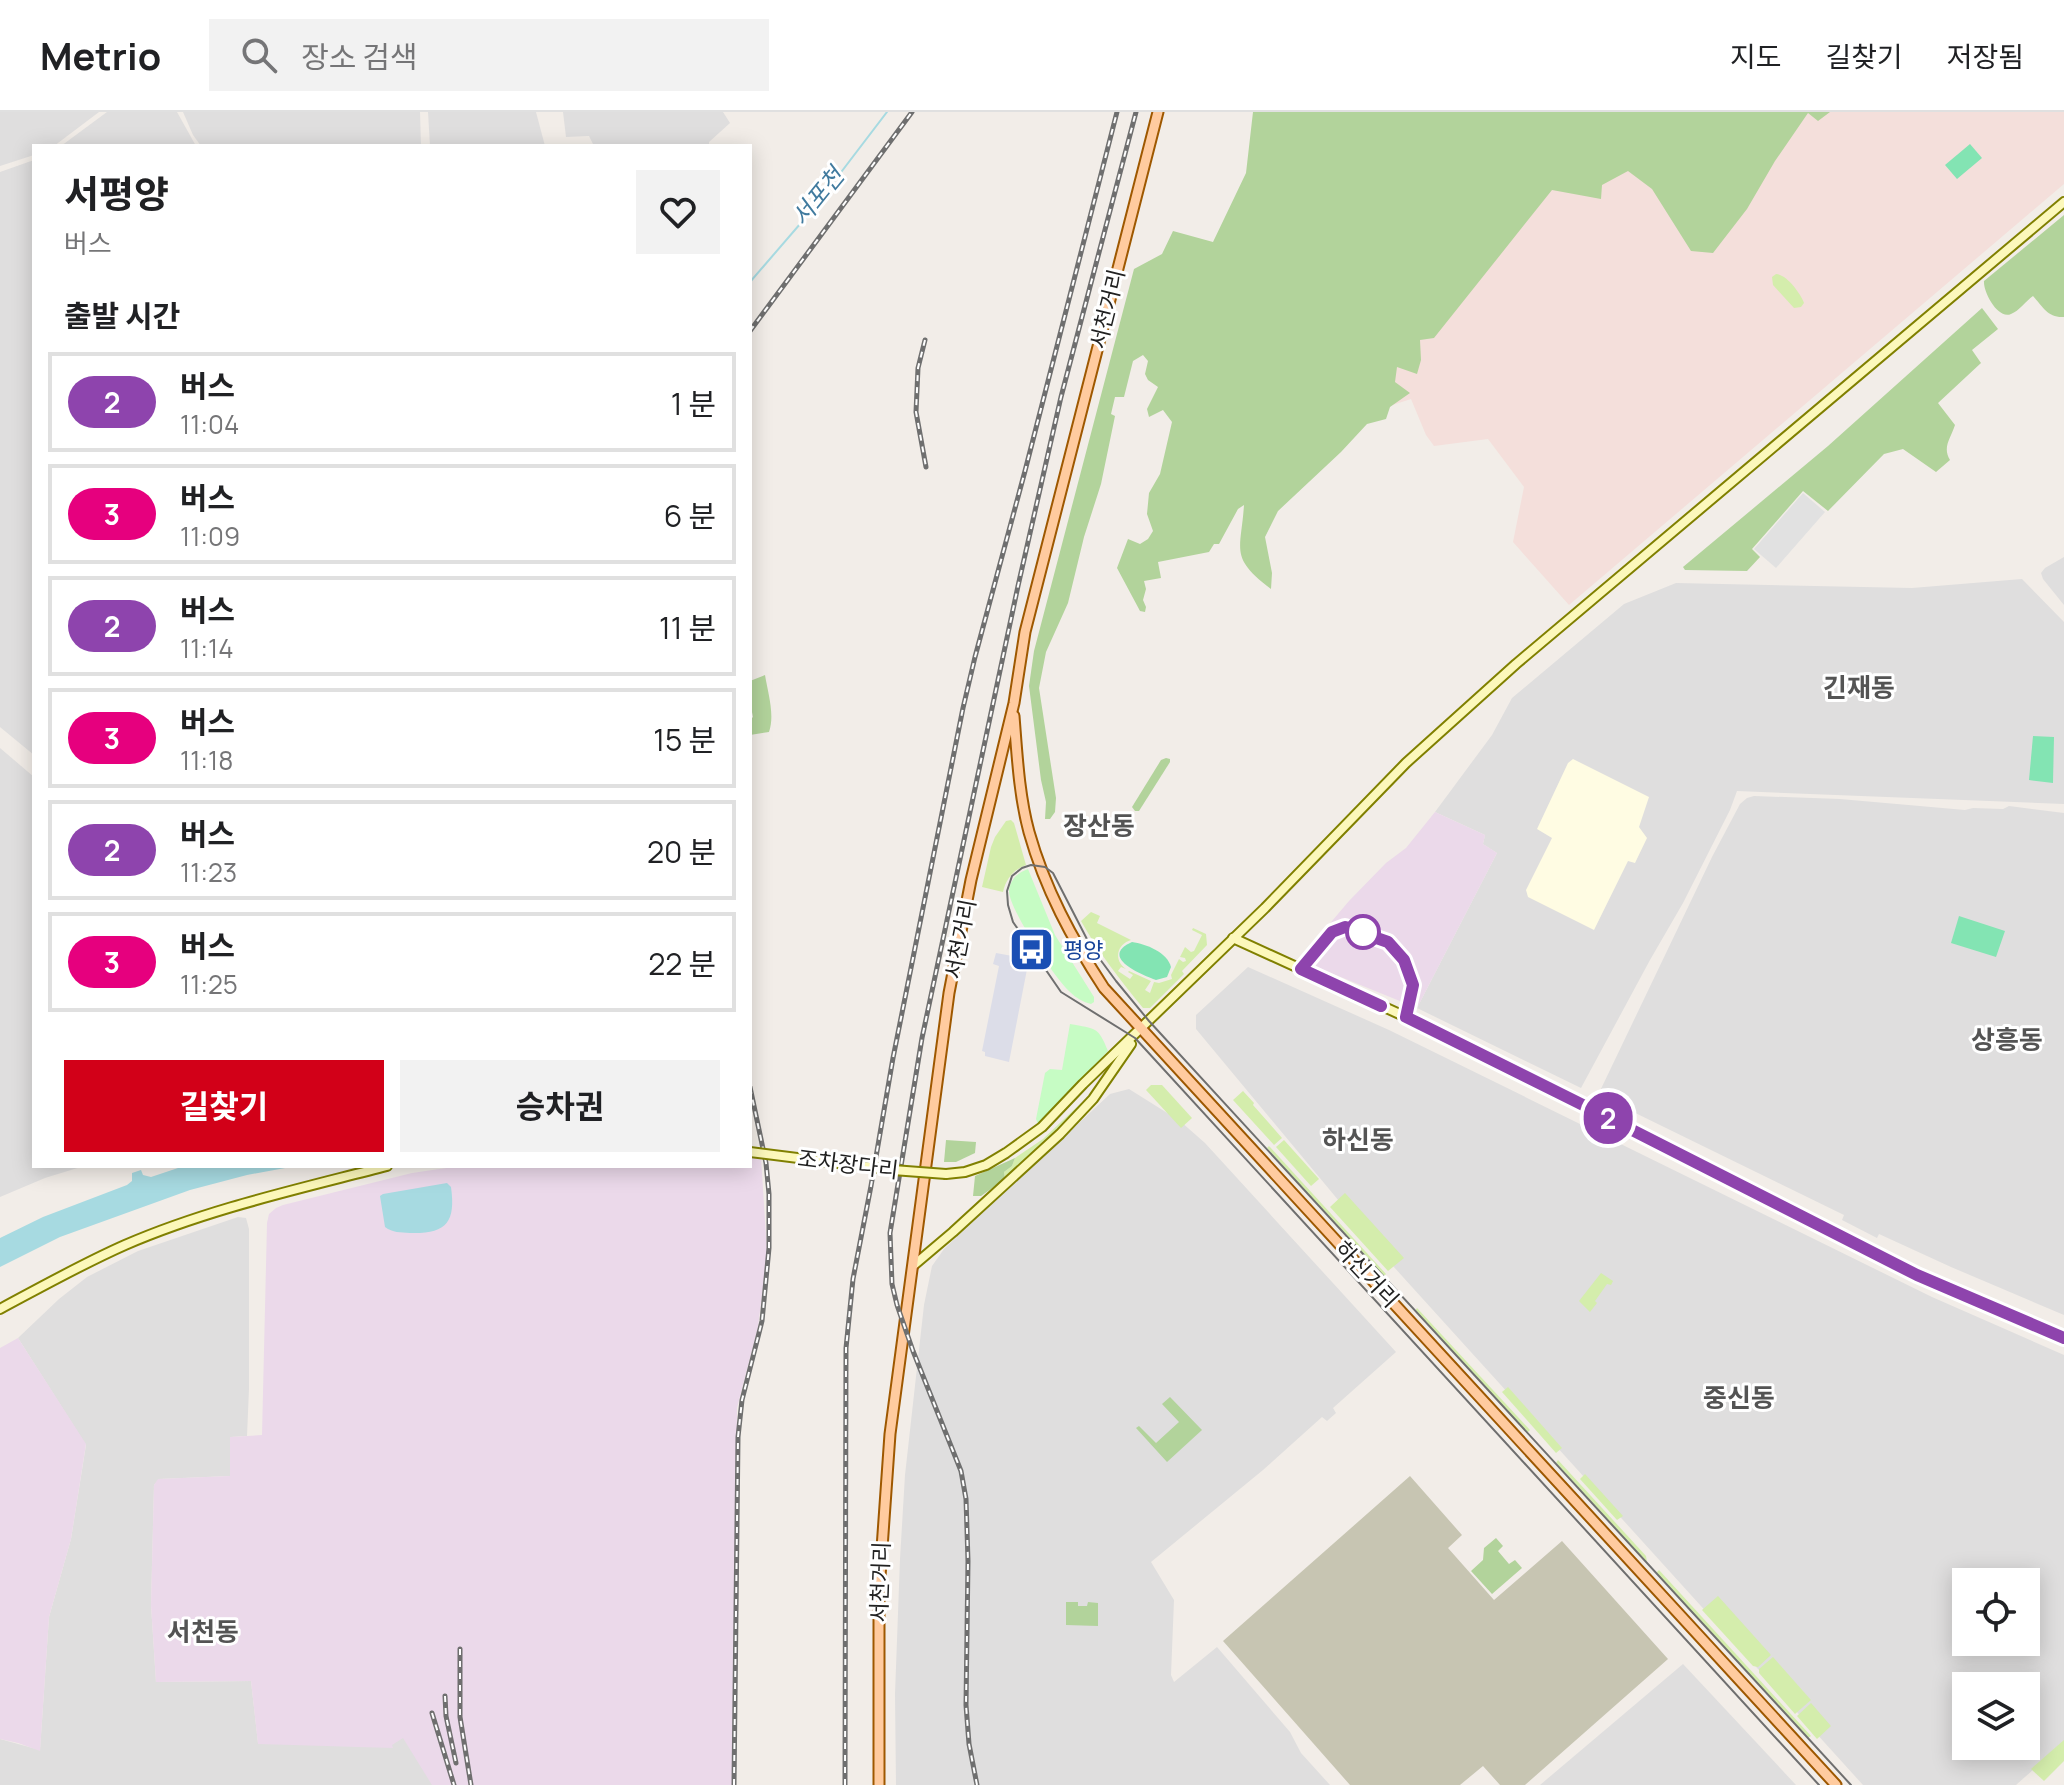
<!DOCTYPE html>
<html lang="ko">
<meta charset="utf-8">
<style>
:root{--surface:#fff;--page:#f2f2f2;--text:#202124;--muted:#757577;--line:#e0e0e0;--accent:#d20018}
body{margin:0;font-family:Manrope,"Noto Sans KR",sans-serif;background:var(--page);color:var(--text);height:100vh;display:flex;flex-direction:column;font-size:30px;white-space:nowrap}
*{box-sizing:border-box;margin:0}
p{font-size:26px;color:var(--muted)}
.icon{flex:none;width:44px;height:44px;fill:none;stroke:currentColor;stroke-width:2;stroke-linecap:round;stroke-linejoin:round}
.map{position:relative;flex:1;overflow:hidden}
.details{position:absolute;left:32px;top:32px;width:720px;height:1024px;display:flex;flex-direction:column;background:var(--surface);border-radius:0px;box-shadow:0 4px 20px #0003}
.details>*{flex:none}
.badge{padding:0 16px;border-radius:26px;font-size:28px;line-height:52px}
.fabs{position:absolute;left:1952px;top:1456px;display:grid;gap:16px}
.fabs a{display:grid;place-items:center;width:88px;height:88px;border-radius:0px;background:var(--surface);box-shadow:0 4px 20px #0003;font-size:40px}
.map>.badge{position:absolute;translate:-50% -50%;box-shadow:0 0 0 4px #fff}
h2{padding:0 32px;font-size:30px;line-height:72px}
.round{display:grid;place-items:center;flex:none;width:84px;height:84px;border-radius:0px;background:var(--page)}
.headline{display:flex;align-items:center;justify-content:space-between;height:136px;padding:0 32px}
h1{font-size:38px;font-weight:700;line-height:60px}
.primary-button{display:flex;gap:16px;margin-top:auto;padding:16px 32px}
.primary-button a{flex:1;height:92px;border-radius:0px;background:var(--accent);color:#fff;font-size:32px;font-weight:700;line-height:92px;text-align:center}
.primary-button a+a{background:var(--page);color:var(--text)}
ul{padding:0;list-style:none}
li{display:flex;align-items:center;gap:24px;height:100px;margin:0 16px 12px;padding:0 16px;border:4px solid var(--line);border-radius:0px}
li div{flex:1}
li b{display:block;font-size:30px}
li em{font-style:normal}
li .badge{min-width:88px;font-weight:700;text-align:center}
header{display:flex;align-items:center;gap:48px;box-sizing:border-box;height:112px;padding:0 40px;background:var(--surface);border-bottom:2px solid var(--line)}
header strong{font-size:38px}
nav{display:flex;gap:44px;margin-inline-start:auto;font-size:28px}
.search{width:560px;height:72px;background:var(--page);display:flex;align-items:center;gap:20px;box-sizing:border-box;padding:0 28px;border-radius:0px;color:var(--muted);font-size:30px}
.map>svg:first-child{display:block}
.residential{fill:#dfdede;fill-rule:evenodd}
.industrial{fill:#ebd9ea}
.education{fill:#fffce3}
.military{fill:#f4dfdb}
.construction{fill:#c7c5b2}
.grass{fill:#d4edac}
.forest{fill:#b2d39b}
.park{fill:#c6fcc4}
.pitch{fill:#83e4b3}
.parking{fill:#e1e1e1}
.plaza{fill:#dcdde8}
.water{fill:#a7dae1}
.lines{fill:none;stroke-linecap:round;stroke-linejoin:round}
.stream{stroke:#a7dae1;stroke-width:2}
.secondary-casing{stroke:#808000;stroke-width:12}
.primary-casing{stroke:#9e5800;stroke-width:13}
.secondary{stroke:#fcf8bb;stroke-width:8}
.primary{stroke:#ffcb9f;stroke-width:9}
.tram{stroke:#6f6f6f;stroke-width:2}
.rail-casing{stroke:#6f6f6f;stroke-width:5}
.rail{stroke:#fff;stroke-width:2;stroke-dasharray:6;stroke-linecap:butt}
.secondary-bridge-casing{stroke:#808000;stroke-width:12;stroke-linecap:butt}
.secondary-bridge{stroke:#fcf8bb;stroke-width:8}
.line-casing{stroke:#fff;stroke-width:18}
.line{stroke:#8e44ad;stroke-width:12}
.stop-dot{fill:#fff;stroke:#8e44ad;stroke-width:4}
.labels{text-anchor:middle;stroke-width:6;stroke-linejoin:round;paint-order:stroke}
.street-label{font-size:22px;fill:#212121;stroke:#fff}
.transit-label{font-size:22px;fill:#164399;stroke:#fff;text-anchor:start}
.water-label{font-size:24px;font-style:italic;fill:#407a9e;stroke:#fff}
.quarter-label{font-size:26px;font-weight:bold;fill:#545454;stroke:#fff}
</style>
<header>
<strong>Metrio</strong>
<div class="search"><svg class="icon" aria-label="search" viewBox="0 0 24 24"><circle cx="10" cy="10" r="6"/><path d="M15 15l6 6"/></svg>장소 검색</div>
<nav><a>지도</a><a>길찾기</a><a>저장됨</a></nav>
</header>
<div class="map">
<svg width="2064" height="1673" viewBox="0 0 2064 1673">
<rect width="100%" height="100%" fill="#f2ede8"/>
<!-- residential -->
<g class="residential">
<path d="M 0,0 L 99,0 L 54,34 L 34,34 L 34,43 L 0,54 Z"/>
<path d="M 107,0 L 177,0 L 196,34 L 61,34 Z"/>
<path d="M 183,0 L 420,0 L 421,34 L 201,34 L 193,23 Z"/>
<path d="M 428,0 L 536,0 L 545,34 L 430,34 Z"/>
<path d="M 563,0 L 723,0 L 730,11 L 709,30 L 709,34 L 594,34 L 589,24 L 566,25 Z"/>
<path d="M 34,48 L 34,643 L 0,615 L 0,60 Z"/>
<path d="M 2064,445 L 2064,493 L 2043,467 L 2041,461 L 2045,456 Z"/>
<path d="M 2022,467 L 2064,510 L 2064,692 L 1737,679 L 1730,698 L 1683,791 L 1650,848 L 1581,976 L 1417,896 L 1497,741 L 1483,732 L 1485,723 L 1435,700 L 1492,623 L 1512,586 L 1624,492 L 1676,471 L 1912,476 Z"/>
<path d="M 0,636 L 34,665 L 34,1054 L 84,1054 L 45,1066 L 0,1085 Z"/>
<path d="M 1754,684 L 1840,687 L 1965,698 L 1973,696 L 2003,697 L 2009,694 L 2064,701 L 2064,1203 L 1951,1155 L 1879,1122 L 1877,1126 L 1842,1108 L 1844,1103 L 1619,993 L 1599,981 L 1712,745 L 1740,692 L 1747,686 Z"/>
<path d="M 1248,855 L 1389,918 L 1932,1185 L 2064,1243 L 2064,1630 L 2016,1673 L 1863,1673 L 1393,1154 L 1196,917 L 1196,903 ZM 1966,1470 L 2026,1470 L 2026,1530 L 1966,1530 ZM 1966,1574 L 2026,1574 L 2026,1634 L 1966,1634 Z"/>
<path d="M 1129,977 L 1180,1009 L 1205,1031 L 1396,1240 L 1333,1296 L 1336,1301 L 1327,1309 L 1322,1305 L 1263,1358 L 1151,1450 L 1174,1488 L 1171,1563 L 1174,1570 L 1217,1535 L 1290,1620 L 1301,1641 L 1330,1673 L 896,1673 L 895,1582 L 900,1447 L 905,1363 L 924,1193 L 932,1154 L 944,1137 L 1110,982 Z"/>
<path d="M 238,1105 L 246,1106 L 249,1117 L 249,1277 L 247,1324 L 230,1325 L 230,1364 L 159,1367 L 154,1373 L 151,1493 L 156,1570 L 251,1569 L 258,1631 L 402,1621 L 434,1673 L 0,1673 L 0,1627 L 40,1638 L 49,1505 L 71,1427 L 86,1333 L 18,1226 L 59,1187 L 87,1165 L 138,1139 Z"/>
<path d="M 1683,1552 L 1796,1673 L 1540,1673 Z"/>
</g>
<!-- industrial -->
<g class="industrial">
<path d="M 1435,700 L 1485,723 L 1483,732 L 1497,741 L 1417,896 L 1299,848 L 1349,789 L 1386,751 L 1406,736 Z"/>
<path d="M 750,1044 L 761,1045 L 767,1141 L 758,1215 L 737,1296 L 734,1673 L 432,1673 L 403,1626 L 392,1633 L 393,1636 L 258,1632 L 251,1569 L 156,1570 L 151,1493 L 154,1373 L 158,1367 L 230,1364 L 230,1325 L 262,1323 L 267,1111 L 269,1102 L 276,1096 L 283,1093 L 412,1061 L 460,1054 L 750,1054 Z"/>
<path d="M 18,1226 L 86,1332 L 71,1427 L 49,1505 L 40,1639 L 18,1631 L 0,1627 L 0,1236 Z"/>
</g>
<!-- education -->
<path class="education" d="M 1573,647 L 1649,685 L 1639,715 L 1647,726 L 1635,751 L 1628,749 L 1594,818 L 1528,785 L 1526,778 L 1552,726 L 1537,717 L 1568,651 Z"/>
<!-- military -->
<path class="military" d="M 1258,0 L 2064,0 L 2064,72 L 1569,493 L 1513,430 L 1524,375 L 1488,327 L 1434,334 L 1426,323 L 1411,287 L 1328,314 Z"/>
<!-- construction -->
<path class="construction" d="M 1410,1364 L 1462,1423 L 1448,1436 L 1494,1488 L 1562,1429 L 1668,1547 L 1525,1673 L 1500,1673 L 1483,1654 L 1460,1673 L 1350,1673 L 1223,1529 Z"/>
<!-- grass -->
<g class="grass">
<path d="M 1776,162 C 1787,163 1800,181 1804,191 L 1801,195 L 1794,196 L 1773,173 L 1772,165 Z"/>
<path d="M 1011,708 L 1014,711 L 1026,753 C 1013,758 1006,767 1003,780 L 982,775 L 991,735 L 995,725 L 1006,709 Z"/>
<path d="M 1091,800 L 1100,804 L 1097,811 L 1131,828 C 1117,832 1113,848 1126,857 L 1121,855 L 1118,859 L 1130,867 L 1133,863 L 1128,860 L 1129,859 L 1151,869 L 1145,878 L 1150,881 L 1154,870 L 1159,871 L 1172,867 L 1171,863 L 1179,847 L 1183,850 L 1186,849 L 1185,846 L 1180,845 L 1185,835 L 1191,840 L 1194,839 L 1202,823 L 1192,818 L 1193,816 L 1206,822 L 1207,833 L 1182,859 L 1184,862 L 1150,896 L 1143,896 C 1120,868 1099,841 1081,809 Z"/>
<path d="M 1151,973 L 1162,973 L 1192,1006 L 1181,1016 L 1146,978 Z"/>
<path d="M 1243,979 L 1254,991 L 1253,993 L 1282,1026 L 1274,1033 L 1233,988 Z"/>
<path d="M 1081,991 L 1084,994 L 1005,1067 L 1004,1060 L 1012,1054 L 1015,1046 L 1043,1027 Z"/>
<path d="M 1284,1028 L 1319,1067 L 1311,1074 L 1276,1035 Z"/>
<path d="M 1269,1034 L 1386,1162 L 1383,1165 L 1267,1036 Z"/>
<path d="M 1345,1081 L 1404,1146 L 1388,1159 L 1330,1095 Z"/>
<path d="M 1601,1161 L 1613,1169 L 1611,1173 L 1607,1172 L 1595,1189 L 1597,1191 L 1590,1200 L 1579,1189 Z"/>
<path d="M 1417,1196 L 1530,1318 L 1527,1321 L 1415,1199 Z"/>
<path d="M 1508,1275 L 1562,1336 L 1556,1341 L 1502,1280 Z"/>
<path d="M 1558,1348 L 1646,1444 L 1647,1450 L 1556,1351 Z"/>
<path d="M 1585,1362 L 1623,1404 L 1617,1408 L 1580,1367 Z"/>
<path d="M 1659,1458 L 1811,1624 L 1808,1626 L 1656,1461 Z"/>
<path d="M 1718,1484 L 1771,1543 L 1758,1555 L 1753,1554 L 1702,1498 Z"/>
<path d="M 1773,1545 L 1811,1588 L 1795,1602 L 1759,1561 L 1759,1557 Z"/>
<path d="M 1811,1591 L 1831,1614 L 1817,1627 L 1797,1604 Z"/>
<path d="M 2064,1628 L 2064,1649 L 2044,1669 L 2031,1657 Z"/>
</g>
<!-- forest -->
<g class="forest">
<path d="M 1253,0 L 1830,0 L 1818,9 L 1808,1 L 1775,49 L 1747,97 L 1713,141 L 1691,139 L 1652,77 L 1628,59 L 1602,73 L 1601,87 L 1552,78 L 1434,226 L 1420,228 L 1421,248 L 1417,262 L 1397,255 L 1395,270 L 1410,281 L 1390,295 L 1386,307 L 1367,312 L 1341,340 L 1278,399 L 1265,425 L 1272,461 L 1271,477 C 1229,445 1241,439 1244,393 L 1238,397 L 1219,432 L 1214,432 L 1209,440 L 1158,450 L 1161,466 L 1144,469 L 1146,477 L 1143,488 L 1146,495 L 1145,500 L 1140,499 L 1117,456 L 1128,427 L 1140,432 L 1148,427 L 1153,419 L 1147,402 L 1149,381 L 1160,362 L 1172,310 L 1163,298 L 1149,305 L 1147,297 L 1158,275 L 1148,268 L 1145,262 L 1148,249 L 1143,243 L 1133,249 L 1124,285 L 1115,285 L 1111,302 L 1115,304 L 1101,372 L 1084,425 L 1068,491 L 1046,540 L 1039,576 L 1056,686 L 1055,700 L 1050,707 L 1045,707 L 1046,690 L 1041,668 L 1029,574 L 1034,539 L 1134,157 L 1162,142 L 1173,119 L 1213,130 L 1246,61 Z"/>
<path d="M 2064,103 L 2064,205 C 2048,206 2043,195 2033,184 C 2026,189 2019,199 2011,202 C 1998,208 1983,180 1984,169 Z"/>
<path d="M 1982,196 L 1998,217 L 1972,238 L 1981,251 L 1938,291 L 1955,313 C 1951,326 1942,335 1950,348 L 1936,360 L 1903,337 L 1884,342 L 1828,399 L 1803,379 L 1752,437 L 1760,445 L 1747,459 L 1685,458 L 1683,455 L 1828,334 Z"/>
<path d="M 765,563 C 768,581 775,603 769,620 L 750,623 L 750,608 L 753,605 L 750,590 L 750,569 Z"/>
<path d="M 1166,646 L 1170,647 L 1170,650 L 1139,699 L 1135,699 L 1132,695 L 1161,648 Z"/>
<path d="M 946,1028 L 976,1030 L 975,1041 L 956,1050 L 944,1050 Z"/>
<path d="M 1015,1046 L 1012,1054 L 1004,1060 L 1005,1067 L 981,1084 L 973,1084 L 975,1064 Z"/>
<path d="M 1170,1285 L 1202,1318 L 1167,1350 L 1136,1316 L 1139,1314 L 1156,1331 L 1179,1310 L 1162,1292 Z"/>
<path d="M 1496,1426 L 1503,1434 L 1498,1439 L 1509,1452 L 1515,1448 L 1522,1456 L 1492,1482 L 1471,1459 L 1483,1448 L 1484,1436 Z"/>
<path d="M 1066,1490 L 1078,1490 L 1078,1494 L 1087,1494 L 1088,1490 L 1098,1491 L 1098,1514 L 1066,1513 Z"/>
</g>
<!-- park -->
<g class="park">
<path d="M 1028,757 L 1055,823 L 1094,885 L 1094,890 L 1091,892 C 1083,890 1076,886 1070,880 C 1056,868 1009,797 1009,779 C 1010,768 1017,761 1028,757 Z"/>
<path d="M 1070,912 C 1096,917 1098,914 1108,939 L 1038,1012 L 1036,1007 L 1045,961 L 1050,957 L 1062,958 Z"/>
</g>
<!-- pitch -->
<g class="pitch">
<path d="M 1970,32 L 1982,46 L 1957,67 L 1945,53 Z"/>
<path d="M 2033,624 L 2054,625 L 2053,671 L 2029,668 Z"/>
<path d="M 1959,804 L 2005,819 L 1996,845 L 1951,831 Z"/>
<path d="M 1132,830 C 1146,832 1167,840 1171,855 L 1167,865 L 1156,868 C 1142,863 1098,845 1132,830 Z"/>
</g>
<!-- parking -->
<path class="parking" d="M 1803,381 L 1825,400 L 1776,456 L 1754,437 Z"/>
<!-- plaza -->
<path class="plaza" d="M 996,841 L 1029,847 L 1009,950 L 985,944 L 985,940 L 982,939 L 999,854 L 993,852 Z"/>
<!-- water -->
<g class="water">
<path d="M 184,1054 L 296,1054 L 247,1063 L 190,1078 L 60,1125 L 0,1155 L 0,1126 L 43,1105 L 127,1073 L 132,1069 L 132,1061 L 141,1058 L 143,1063 L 151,1065 Z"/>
<path d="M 447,1071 L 451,1075 C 456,1111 446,1122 410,1121 C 400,1120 393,1121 385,1115 L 380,1084 L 383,1082 Z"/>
</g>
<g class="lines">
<!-- stream -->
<path class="stream" d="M 750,170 L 813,97 L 887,0"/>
<defs>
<g id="secondary">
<path d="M 1233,826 L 1406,905 L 1579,991 L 1917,1163 L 2064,1226"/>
<path d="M 946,1062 L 965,1060 L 986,1053 L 1006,1041 L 1042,1015 L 1083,972 L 1265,796 L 1406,651 L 1516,552 L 2064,90"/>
<path d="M 914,1153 L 953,1120 L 1060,1022 L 1093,987 L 1131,932"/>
<path d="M 0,1197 C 41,1175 82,1152 125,1133 C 208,1097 299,1077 387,1054"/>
</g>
<g id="primary">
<path d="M 1014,604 C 1017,642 1019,683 1029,720 C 1045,777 1072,827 1104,876 L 1836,1673"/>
<path d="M 879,1673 L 879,1479 L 890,1322 L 949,881 L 971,768 L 1014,591 L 1025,520 L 1158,0"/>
</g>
</defs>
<!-- secondary casing -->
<use href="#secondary" class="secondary-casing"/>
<!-- primary casing -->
<use href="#primary" class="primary-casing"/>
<!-- secondary -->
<use href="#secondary" class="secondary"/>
<!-- primary -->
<use href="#primary" class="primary"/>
<!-- tram -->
<path class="tram" d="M 1819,1673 L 1135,926 L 1061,880 L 1013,810 L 1008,793 L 1007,779 L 1012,764 L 1022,756 L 1031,753 L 1045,755 L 1053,761 L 1091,835 L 1116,869 L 1149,909 L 1851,1673"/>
<defs>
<g id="rail">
<path d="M 750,219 L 912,0"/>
<path d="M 925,228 L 918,256 L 916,300 L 926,355"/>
<path d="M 460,1537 L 460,1605 L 471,1673"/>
<path d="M 445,1584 L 446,1604 L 456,1651"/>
<path d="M 432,1601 L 454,1673"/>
<path d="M 734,1673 L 738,1325 L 742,1288 L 762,1209 L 769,1136 L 769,1082 L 766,1051 L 750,975"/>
<path d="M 845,1673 L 846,1236 L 853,1167 L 871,1074 L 893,946 L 963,596 L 975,545 L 1025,359 L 1117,0"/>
<path d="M 977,1673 L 969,1632 L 966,1593 L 968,1449 L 966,1387 L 961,1359 L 913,1239 L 897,1193 L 892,1172 L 890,1121 L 922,926 L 1018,474 L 1061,285 L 1136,0"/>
</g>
</defs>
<!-- rail casing -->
<use href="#rail" class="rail-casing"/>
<!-- rail -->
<use href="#rail" class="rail"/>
<defs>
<path id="secondary-bridge" d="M 750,1040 L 893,1058 L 946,1062"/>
</defs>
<!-- secondary-bridge casing -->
<use href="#secondary-bridge" class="secondary-bridge-casing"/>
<!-- secondary-bridge -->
<use href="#secondary-bridge" class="secondary-bridge"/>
</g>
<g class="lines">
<defs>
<path id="line" d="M 1381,894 L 1301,857 L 1332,820 L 1345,815 L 1388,830 L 1404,848 L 1413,873 L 1406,905 L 1579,991 L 1917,1163 L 2064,1226"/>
</defs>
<!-- line casing -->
<use href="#line" class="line-casing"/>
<!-- line -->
<use href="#line" class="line"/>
</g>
<!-- icons -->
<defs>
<symbol id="bus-square" viewBox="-11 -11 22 22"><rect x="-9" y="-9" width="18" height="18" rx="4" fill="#1a4fb4" stroke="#fff"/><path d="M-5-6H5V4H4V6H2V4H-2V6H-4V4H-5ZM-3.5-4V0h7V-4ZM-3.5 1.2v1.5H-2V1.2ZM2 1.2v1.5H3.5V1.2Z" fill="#fff"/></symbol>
</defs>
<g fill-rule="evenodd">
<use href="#bus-square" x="1006" y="812" width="51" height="51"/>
</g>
<!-- markers -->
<circle class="stop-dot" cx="1363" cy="820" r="16"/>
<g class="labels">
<!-- street labels -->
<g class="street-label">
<text transform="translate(1107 197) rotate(-76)" y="8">서천거리</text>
<text transform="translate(960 827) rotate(-79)" y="8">서천거리</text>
<text transform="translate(848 1052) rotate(7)" y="8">조차장다리</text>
<text transform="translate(1367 1162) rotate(47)" y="8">하신거리</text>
<text transform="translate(880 1470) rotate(-88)" y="8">서천거리</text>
</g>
<!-- transit labels -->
<g class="transit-label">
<text x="1063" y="846">평양</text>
</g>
<!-- water labels -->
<g class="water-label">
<text transform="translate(818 85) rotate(-51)" y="8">서포천</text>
</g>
<!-- quarter labels -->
<g class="quarter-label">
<text x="1859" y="585">긴재동</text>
<text x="1099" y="723">장산동</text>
<text x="2007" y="937">상흥동</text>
<text x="1358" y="1037">하신동</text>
<text x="1739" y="1295">중신동</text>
<text x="203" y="1529">서천동</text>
</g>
</g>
</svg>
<div class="fabs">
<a><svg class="icon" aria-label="locate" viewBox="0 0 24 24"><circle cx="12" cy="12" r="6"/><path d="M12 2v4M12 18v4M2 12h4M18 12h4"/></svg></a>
<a><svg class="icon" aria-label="layers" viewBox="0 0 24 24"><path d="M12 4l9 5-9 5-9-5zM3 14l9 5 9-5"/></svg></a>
</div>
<b class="badge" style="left:1608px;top:1006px;background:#8e44ad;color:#fff">2</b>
<section class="details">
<div class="headline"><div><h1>서평양</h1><p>버스</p></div><a class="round"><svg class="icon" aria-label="heart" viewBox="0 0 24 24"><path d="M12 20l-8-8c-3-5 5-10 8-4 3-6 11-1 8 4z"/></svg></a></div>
<h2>출발 시간</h2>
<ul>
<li><span class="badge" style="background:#8e44ad;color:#fff">2</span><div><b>버스</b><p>11:04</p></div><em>1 분</em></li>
<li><span class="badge" style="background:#e6007e;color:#fff">3</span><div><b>버스</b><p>11:09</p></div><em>6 분</em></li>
<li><span class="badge" style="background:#8e44ad;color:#fff">2</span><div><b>버스</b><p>11:14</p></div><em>11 분</em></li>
<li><span class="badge" style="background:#e6007e;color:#fff">3</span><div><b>버스</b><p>11:18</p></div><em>15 분</em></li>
<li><span class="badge" style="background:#8e44ad;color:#fff">2</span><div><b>버스</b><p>11:23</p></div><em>20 분</em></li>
<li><span class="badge" style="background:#e6007e;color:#fff">3</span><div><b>버스</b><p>11:25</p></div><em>22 분</em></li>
</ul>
<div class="primary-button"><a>길찾기</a><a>승차권</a></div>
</section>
</div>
